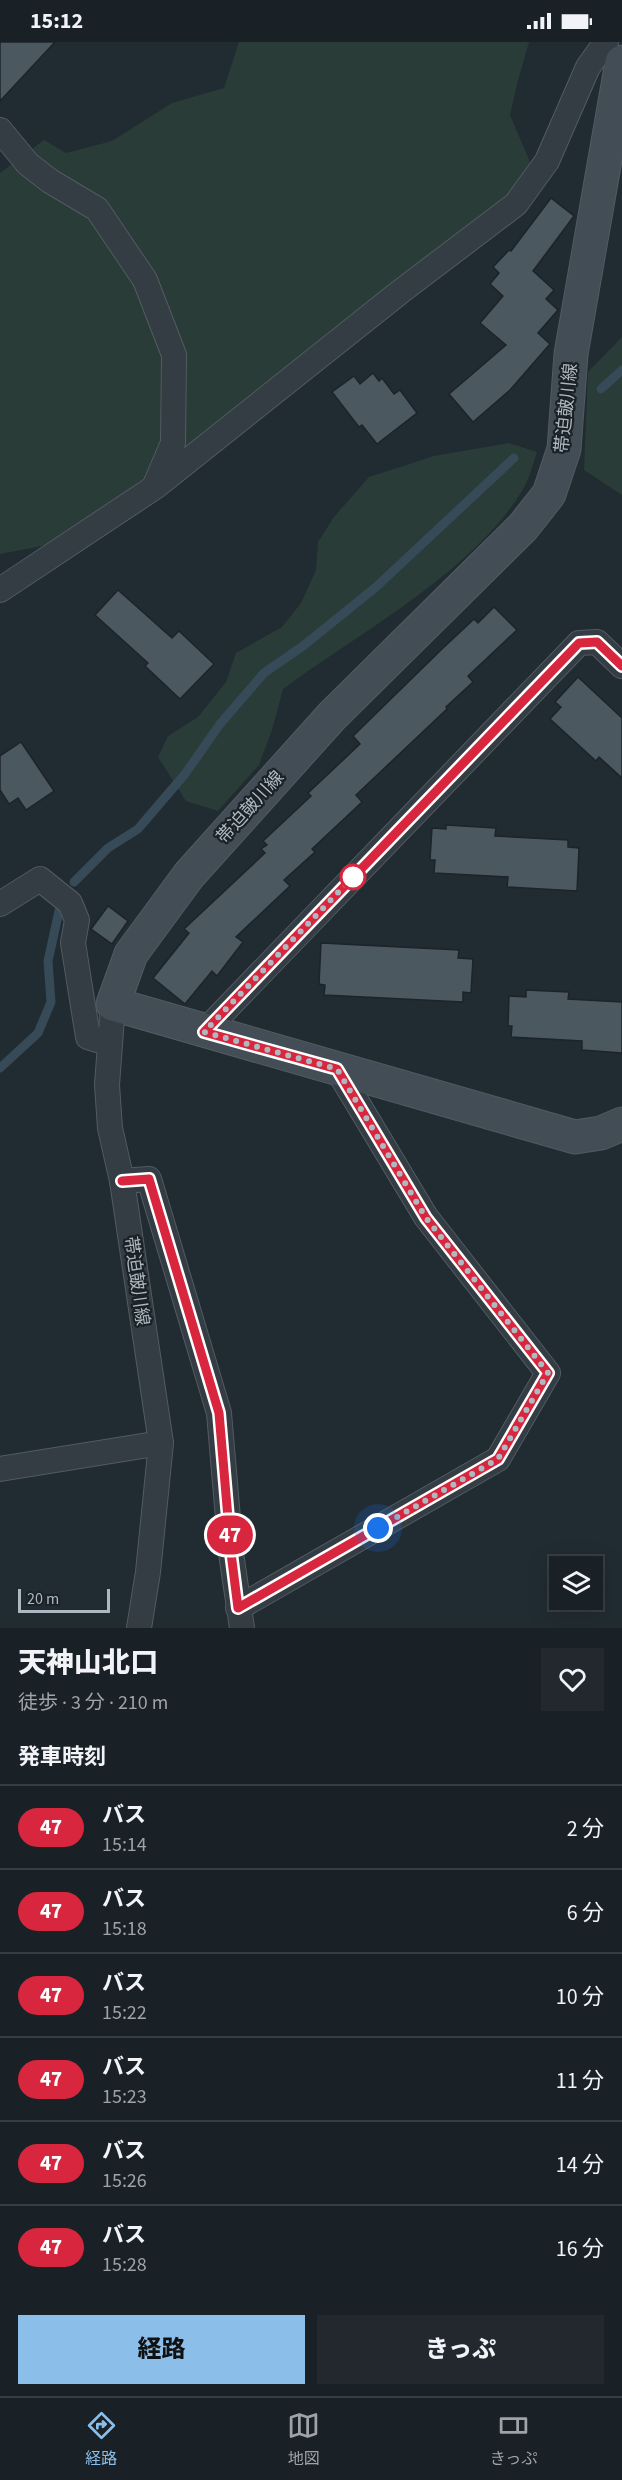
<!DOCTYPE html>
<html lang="ja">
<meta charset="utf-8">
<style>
:root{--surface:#192026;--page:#22282e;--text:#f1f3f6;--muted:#9fa3a7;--line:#373e43;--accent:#8bbee8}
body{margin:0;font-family:"Source Sans 3","Noto Sans JP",sans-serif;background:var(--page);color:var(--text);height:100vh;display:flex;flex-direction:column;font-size:22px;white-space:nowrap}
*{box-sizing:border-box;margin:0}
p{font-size:20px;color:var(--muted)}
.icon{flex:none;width:33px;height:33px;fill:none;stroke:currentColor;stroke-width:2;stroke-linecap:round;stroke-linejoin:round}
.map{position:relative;height:1586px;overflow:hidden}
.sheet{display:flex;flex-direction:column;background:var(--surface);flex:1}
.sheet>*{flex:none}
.badge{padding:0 12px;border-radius:20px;font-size:21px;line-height:39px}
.tools{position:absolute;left:549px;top:1514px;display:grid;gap:12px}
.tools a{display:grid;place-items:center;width:54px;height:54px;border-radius:0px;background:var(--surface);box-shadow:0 6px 24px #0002,0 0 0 2px var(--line);font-size:30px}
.scale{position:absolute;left:18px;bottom:15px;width:92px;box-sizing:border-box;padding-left:6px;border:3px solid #aeb8c0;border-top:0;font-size:16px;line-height:21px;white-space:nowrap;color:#aeb8c0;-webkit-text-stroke:4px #1a2227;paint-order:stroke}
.you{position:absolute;width:30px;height:30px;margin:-15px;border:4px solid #fff;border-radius:50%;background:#1a73e8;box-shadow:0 0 0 9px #1a73e833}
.map>.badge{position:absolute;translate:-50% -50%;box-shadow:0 0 0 3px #fff}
h2{padding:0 18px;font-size:22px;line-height:54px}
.round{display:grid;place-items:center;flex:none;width:63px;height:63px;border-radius:0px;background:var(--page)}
.head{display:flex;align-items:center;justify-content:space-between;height:102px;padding:0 18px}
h1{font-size:28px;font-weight:800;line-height:45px}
.primary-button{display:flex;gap:12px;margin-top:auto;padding:12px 18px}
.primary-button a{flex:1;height:69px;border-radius:0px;background:var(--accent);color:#111;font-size:24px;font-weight:800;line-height:69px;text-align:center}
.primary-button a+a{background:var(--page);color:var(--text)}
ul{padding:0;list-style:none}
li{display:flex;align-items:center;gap:18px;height:84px;padding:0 18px;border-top:2px solid var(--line)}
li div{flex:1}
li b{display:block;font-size:22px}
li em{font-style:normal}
li .badge{min-width:66px;font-weight:700;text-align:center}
.status{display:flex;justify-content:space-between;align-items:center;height:42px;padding:0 30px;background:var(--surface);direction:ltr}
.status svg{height:16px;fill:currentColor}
.dock{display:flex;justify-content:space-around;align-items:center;height:84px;border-top:2px solid var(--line);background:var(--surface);font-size:16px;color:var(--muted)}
.dock a{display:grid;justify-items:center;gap:3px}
.dock .active{color:var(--accent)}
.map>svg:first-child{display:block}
.green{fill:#2a3c38}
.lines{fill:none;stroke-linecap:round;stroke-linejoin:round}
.stream{stroke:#374a57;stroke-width:9}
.building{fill:#4c5860;stroke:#1c2429;stroke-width:1.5}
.street-casing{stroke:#525b61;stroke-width:26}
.secondary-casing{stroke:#525b61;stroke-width:35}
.street{stroke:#343d43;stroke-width:24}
.secondary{stroke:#434d55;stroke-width:33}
.line-casing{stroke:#fff;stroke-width:14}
.line{stroke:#d7263d;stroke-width:9}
.walk{stroke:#aeb8c0;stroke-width:6;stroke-dasharray:0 10.8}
.stop-dot{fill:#fff;stroke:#d7263d;stroke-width:3}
.labels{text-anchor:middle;stroke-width:4.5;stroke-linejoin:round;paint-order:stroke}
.street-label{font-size:18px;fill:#aeb8c0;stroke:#1a2227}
</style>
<div class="status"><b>15:12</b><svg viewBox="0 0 49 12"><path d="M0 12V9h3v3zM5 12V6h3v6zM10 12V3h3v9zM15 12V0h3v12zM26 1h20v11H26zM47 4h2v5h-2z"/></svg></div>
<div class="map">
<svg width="622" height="1586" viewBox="0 0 622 1586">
<rect width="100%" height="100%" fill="#212b32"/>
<!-- green -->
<g class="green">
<path d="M 239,0 L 529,0 L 517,42 L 510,73 L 530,120 L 508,152 L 439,209 L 339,282 L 147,435 L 47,503 L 0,512 L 0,131 L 44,98 L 66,111 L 112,99 L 172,61 L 224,46 Z"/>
<path d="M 622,295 L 622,453 L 584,428 L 588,330 Z"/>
<path d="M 509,401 L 537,410 C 533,422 529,438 522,449 C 473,530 359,591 283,647 L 272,688 L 259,723 L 218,769 L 186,759 L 158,715 L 168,694 L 198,675 L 226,640 L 236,611 L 282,585 L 301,561 L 316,528 L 318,500 L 334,475 L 369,435 L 434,414 Z"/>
</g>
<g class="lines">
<!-- stream -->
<g class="stream">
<path d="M 601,347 L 622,328"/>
<path d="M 74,840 L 108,806 L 138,787 L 185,732 L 220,682 L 264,631 L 303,604 L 376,545 L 514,416"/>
<path d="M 0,1026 L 38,991 L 51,960 L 48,919 L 59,869"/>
</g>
</g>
<!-- building -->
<g class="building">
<path d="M 0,0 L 55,0 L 0,59 Z"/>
<path d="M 551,156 L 574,174 L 533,229 L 554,248 L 546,257 L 558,268 L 538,291 L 550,302 L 510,348 L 473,380 L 449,352 L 506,303 L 480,281 L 503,254 L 490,242 L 499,231 L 493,225 L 509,208 L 511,209 Z"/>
<path d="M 373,331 L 379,339 L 382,336 L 394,352 L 400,348 L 417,371 L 377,402 L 362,383 L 359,385 L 332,350 L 354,334 L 360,342 Z"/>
<path d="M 118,548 L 172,596 L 179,589 L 214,622 L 180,657 L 145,624 L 148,621 L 95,573 Z"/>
<path d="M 494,565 L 517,588 L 468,634 L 473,640 L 446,665 L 447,667 L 356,753 L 362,760 L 312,807 L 315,810 L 284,838 L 290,844 L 236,895 L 243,900 L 217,934 L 212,929 L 185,962 L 153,936 L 189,891 L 184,887 L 265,811 L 261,807 L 267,803 L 263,799 L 311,754 L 308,751 L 360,702 L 353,694 L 442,607 L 474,577 L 478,581 Z"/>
<path d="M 578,635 L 622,676 L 622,736 L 599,715 L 596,719 L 550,677 L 561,665 L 555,660 Z"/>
<path d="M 21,700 L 54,749 L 26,768 L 18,756 L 9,762 L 0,748 L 0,714 Z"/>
<path d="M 446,783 L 496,786 L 495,794 L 568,798 L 568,805 L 579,806 L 577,849 L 507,845 L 508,835 L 434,831 L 435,818 L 430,818 L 432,786 L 446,787 Z"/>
<path d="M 108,864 L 128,879 L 112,902 L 91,887 Z"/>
<path d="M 321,901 L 459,908 L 458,916 L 473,917 L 471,951 L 463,950 L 463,960 L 324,953 L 325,943 L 319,942 Z"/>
<path d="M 526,948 L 569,950 L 568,957 L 622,960 L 622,1011 L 582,1008 L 582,999 L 511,995 L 512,984 L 508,984 L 509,954 L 526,955 Z"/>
</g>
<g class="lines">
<defs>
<g id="street">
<path d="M 0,88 L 28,122 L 50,139 L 97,167 L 145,238 L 174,313 L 173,401 L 155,443"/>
<path d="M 0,548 L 155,445 L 400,250 L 516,162 L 547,119 L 588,25 L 606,0"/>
<path d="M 0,862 L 40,837 L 70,861 L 77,878 L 73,901 L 88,995 L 110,1002"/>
<path d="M 113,962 L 107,1043 L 110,1086 L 122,1139 L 161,1401 L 148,1530 L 139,1586"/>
<path d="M 204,990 L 579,601 L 597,600 L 622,624"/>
<path d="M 122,1139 L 149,1137 L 219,1371 L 231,1511 L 242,1586"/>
<path d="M 0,1427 L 161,1401"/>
<path d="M 238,1566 L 498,1417 L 548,1331 L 426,1175 L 337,1027"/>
</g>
<path id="secondary" d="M 622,20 L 571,312 L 564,407 L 549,452 L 523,485 L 332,674 L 189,833 L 131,912 L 113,962 L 575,1095 L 601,1091 L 622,1082"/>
</defs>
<!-- street casing -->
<use href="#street" class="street-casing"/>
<!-- secondary casing -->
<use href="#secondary" class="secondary-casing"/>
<!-- street -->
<use href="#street" class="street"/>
<!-- secondary -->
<use href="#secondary" class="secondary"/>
</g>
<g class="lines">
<defs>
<path id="line" d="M 122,1139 L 149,1137 L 219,1371 L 231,1511 L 238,1566 L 498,1417 L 548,1331 L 426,1176 L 337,1027 L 204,990 L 579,601 L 597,600 L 622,624"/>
</defs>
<!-- line casing -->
<use href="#line" class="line-casing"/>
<!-- line -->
<use href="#line" class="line"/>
<!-- walk -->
<path class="walk" d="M 353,835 L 204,990 L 337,1027 L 426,1176 L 548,1331 L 498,1417 L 378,1486"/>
</g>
<!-- markers -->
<circle class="stop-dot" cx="353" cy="835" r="12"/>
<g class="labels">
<!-- street labels -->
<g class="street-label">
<text transform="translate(566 366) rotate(-84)" y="6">帯迫皷川線</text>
<text transform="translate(250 765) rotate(-48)" y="6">帯迫皷川線</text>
<text transform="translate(137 1239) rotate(82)" y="6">帯迫皷川線</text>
</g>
</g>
</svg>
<div class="tools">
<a><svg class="icon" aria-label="layers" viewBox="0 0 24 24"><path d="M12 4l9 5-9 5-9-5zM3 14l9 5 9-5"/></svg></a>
</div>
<div class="scale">20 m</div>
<div class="you" style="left:378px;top:1486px"></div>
<b class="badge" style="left:230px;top:1493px;background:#d7263d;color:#fff">47</b>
</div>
<section class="sheet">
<div class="head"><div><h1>天神山北口</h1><p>徒歩 · 3 分 · 210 m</p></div><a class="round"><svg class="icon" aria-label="heart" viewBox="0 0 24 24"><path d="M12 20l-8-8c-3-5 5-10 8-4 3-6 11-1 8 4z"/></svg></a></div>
<h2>発車時刻</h2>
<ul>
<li><span class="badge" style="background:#d7263d;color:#fff">47</span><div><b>バス</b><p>15:14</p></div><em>2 分</em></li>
<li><span class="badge" style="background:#d7263d;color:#fff">47</span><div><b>バス</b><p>15:18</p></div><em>6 分</em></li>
<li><span class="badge" style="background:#d7263d;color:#fff">47</span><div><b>バス</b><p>15:22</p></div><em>10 分</em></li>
<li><span class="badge" style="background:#d7263d;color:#fff">47</span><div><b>バス</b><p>15:23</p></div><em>11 分</em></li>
<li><span class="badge" style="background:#d7263d;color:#fff">47</span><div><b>バス</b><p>15:26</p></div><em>14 分</em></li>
<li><span class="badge" style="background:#d7263d;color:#fff">47</span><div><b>バス</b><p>15:28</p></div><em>16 分</em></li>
</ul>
<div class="primary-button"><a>経路</a><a>きっぷ</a></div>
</section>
<nav class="dock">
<a class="active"><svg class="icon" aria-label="directions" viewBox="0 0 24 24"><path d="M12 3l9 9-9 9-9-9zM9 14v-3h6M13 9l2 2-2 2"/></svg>経路</a>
<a><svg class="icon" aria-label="map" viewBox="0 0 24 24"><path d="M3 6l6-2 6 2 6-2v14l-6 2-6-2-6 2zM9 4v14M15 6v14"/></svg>地図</a>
<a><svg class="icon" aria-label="tickets" viewBox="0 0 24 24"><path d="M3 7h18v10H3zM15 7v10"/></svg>きっぷ</a>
</nav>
